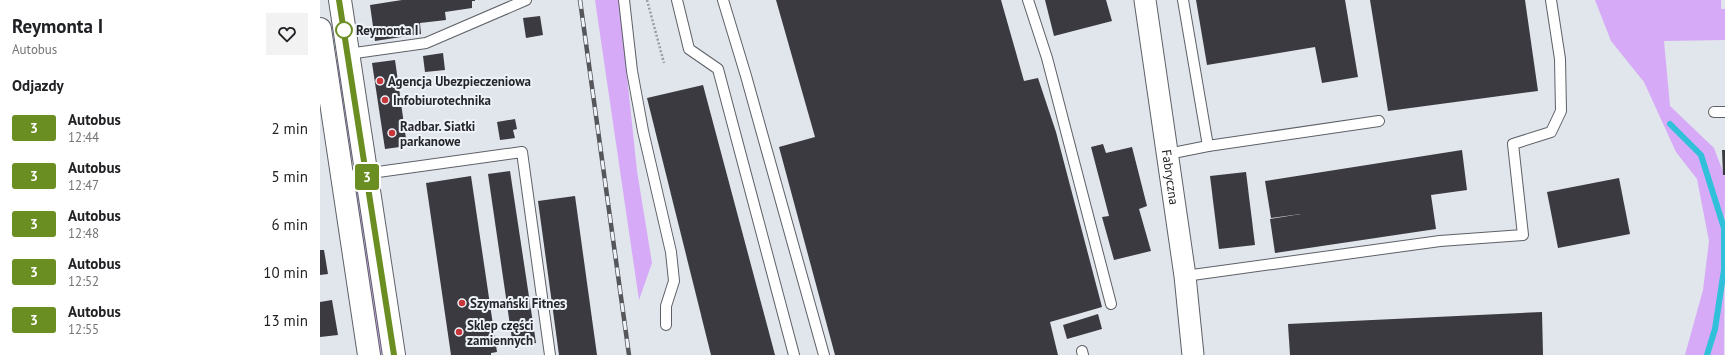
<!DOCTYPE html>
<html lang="pl">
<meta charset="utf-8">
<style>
:root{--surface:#fff;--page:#f2f2f2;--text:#202124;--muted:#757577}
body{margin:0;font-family:"PT Sans",sans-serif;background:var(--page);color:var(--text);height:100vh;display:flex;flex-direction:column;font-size:15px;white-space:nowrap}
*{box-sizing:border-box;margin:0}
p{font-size:13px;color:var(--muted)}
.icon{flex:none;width:22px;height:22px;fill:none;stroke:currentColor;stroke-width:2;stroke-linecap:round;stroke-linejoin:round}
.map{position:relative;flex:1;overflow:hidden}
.details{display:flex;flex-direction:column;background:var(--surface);width:320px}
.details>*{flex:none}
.badge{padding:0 8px;border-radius:3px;font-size:14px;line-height:26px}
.map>.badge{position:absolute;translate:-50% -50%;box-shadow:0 0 0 2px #fff}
h2{padding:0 12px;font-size:15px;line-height:36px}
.round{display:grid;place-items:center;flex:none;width:42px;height:42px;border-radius:0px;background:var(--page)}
.overview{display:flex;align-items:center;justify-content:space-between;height:68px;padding:0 12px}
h1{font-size:19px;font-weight:800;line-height:30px}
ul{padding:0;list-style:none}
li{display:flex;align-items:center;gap:12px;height:48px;padding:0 12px}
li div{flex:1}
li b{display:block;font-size:15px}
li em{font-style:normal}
li .badge{min-width:44px;font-weight:700;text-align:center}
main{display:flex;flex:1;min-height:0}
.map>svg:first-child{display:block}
.green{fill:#d7aaf8}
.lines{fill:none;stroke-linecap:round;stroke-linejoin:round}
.stream{stroke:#30c0d9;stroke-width:6}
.building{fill:#3a3a40}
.service-casing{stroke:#5d6167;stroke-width:12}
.minor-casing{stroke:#5d6167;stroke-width:23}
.tertiary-casing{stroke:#5d6167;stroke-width:24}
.path{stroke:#9a9da3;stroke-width:2.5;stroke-dasharray:2 2;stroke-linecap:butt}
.service{stroke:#fff;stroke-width:10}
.minor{stroke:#fff;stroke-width:21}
.tertiary{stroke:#fff;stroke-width:22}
.rail-casing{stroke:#54565a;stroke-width:4.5}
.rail{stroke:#eef2f9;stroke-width:3;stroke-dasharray:9;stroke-linecap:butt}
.line-casing{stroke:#fff;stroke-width:9}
.line{stroke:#6b8e23;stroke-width:6}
.stop-dot{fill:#fff;stroke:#6b8e23;stroke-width:2}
.poi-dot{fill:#c6363a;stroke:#eef2f9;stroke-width:1.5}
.labels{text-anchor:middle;stroke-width:4;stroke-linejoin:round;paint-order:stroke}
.stop-label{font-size:13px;font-weight:bold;fill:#252629;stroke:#eef2f9;text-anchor:start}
.poi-label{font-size:13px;font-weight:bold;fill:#252629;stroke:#eef2f9;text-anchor:start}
.street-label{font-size:13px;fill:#252629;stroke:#eef2f9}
</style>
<main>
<section class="details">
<div class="overview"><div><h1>Reymonta I</h1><p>Autobus</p></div><a class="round"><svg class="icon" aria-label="heart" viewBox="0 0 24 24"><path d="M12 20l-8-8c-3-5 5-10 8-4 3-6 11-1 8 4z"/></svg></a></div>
<h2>Odjazdy</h2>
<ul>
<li><span class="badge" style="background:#6b8e23;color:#fff">3</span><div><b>Autobus</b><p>12:44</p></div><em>2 min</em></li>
<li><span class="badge" style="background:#6b8e23;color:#fff">3</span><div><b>Autobus</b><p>12:47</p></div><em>5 min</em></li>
<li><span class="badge" style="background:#6b8e23;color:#fff">3</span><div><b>Autobus</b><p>12:48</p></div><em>6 min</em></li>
<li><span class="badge" style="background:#6b8e23;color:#fff">3</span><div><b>Autobus</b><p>12:52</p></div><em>10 min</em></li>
<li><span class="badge" style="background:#6b8e23;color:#fff">3</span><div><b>Autobus</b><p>12:55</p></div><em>13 min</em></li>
</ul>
</section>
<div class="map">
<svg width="1405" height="355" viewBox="0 0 1405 355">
<rect width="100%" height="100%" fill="#e1e5ec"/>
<!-- green -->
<g class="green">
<path d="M 275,0 L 299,0 L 317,171 L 332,263 L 319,300 Z"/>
<path d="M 1275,0 L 1401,0 L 1401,9 L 1405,9 L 1405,40 L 1344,41 L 1350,106 L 1394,148 L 1405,177 L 1404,355 L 1365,355 L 1383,290 L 1389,241 L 1377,179 L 1356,152 L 1324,82 L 1291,41 Z"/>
<path d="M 17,59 L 19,59 L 35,159 L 32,159 L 30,157 L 16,63 Z"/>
<path d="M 36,188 L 39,188 L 65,355 L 60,355 L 35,192 Z"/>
</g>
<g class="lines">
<!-- stream -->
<path class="stream" d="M 1350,124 L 1381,155 L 1404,228 L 1404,270 L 1395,329 L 1387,355"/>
</g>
<!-- building -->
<g class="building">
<path d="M 82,0 L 155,0 L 155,1 L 152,1 L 152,8 L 125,12 L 126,20 L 100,23 L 101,34 L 55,41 L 50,5 Z"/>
<path d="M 456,0 L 681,0 L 704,81 L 718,78 L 736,132 L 782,307 L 730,322 L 738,355 L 515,355 L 459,147 L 495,137 Z"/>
<path d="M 725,0 L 786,0 L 792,21 L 734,36 Z"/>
<path d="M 876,0 L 1025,0 L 1038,77 L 1002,83 L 995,47 L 887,65 Z"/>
<path d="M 1050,0 L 1205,0 L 1218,91 L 1068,111 Z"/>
<path d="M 220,16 L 223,35 L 206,38 L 203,18 Z"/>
<path d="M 123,53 L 125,70 L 105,72 L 103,56 Z"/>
<path d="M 75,60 L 87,146 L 65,149 L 52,63 Z"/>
<path d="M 383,85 L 455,355 L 391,355 L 327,98 Z"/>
<path d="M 195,119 L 197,129 L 193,130 L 195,138 L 180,140 L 177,122 Z"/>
<path d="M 783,144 L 786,153 L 812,147 L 827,206 L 819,209 L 831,251 L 794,260 L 782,217 L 789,216 L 771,147 Z"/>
<path d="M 1142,150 L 1147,190 L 1111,195 L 1116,229 L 955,253 L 950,219 L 981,214 L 951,218 L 945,181 Z"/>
<path d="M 1402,150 L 1405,150 L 1405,175 L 1403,175 Z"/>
<path d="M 190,171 L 216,343 L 193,346 L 168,174 Z"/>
<path d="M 926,172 L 935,245 L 899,249 L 890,176 Z"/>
<path d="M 151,176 L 177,352 L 171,353 L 171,355 L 131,355 L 106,183 Z"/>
<path d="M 1299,178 L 1310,234 L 1238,248 L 1227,192 Z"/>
<path d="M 255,196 L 277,355 L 239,355 L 218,201 Z"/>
<path d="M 0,250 L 4,250 L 8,274 L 0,275 Z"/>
<path d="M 12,300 L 18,335 L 0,337 L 0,302 Z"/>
<path d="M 1222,312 L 1223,355 L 970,355 L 968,324 Z"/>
<path d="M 778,314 L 782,329 L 747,339 L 743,325 Z"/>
</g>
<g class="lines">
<defs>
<g id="service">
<path d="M 304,0 L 312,71 L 323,131 L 351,252 L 354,281 L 346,306 L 346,325"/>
<path d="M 357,0 L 369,49 L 398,69 L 474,355"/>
<path d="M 403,0 L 426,76 L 504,355"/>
<path d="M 708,0 L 727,58 L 791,304"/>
<path d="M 863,0 L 888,146"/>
<path d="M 28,54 L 106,43 L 206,0"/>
<path d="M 1394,112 L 1405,112"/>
<path d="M 848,154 L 888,146 L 1059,121"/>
<path d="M 22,177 L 202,152 L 230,355"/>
<path d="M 865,276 L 1120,241 L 1203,235 L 1193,144 L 1231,132 L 1241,111 L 1240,59 L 1231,0"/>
<path d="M 762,351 L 763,355"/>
</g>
<g id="minor">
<path id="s1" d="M 825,0 L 865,276 L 873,355"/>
</g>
<g id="tertiary">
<path d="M 20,0 L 74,355"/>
<path d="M 0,29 L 49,355"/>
</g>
</defs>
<!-- service casing -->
<use href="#service" class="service-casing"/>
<!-- minor casing -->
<use href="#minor" class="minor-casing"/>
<!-- tertiary casing -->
<use href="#tertiary" class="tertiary-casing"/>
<!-- path -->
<path class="path" d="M 327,0 L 344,63"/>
<!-- service -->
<use href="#service" class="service"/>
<!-- minor -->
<use href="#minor" class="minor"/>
<!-- tertiary -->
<use href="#tertiary" class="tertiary"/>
<defs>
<path id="rail" d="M 260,0 L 309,355"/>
</defs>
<!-- rail casing -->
<use href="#rail" class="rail-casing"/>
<!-- rail -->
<use href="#rail" class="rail"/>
</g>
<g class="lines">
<defs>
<path id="line" d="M 19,0 L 74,355"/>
</defs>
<!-- line casing -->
<use href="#line" class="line-casing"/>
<!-- line -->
<use href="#line" class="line"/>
</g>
<!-- markers -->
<circle class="stop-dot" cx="24" cy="30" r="8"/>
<g class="poi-dot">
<circle cx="60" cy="81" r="4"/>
<circle cx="65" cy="100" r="4"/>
<circle cx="72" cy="133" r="4"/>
<circle cx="142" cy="303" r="4"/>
<circle cx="139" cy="332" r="4"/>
</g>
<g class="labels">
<!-- stop labels -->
<g class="stop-label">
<text x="36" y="35">Reymonta I</text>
</g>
<!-- poi labels -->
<g class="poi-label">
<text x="68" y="86">Agencja Ubezpieczeniowa</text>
<text x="73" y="105">Infobiurotechnika</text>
<text x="80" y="131">Radbar. Siatki<tspan x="80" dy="15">parkanowe</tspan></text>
<text x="150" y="308">Szymański Fitnes</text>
<text x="147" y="330">Sklep części<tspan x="147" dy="15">zamiennych</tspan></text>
</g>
<!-- street labels -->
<g class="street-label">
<text dy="5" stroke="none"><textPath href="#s1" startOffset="179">Fabryczna</textPath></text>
</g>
</g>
</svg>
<b class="badge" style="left:47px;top:177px;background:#6b8e23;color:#fff">3</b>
</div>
</main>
